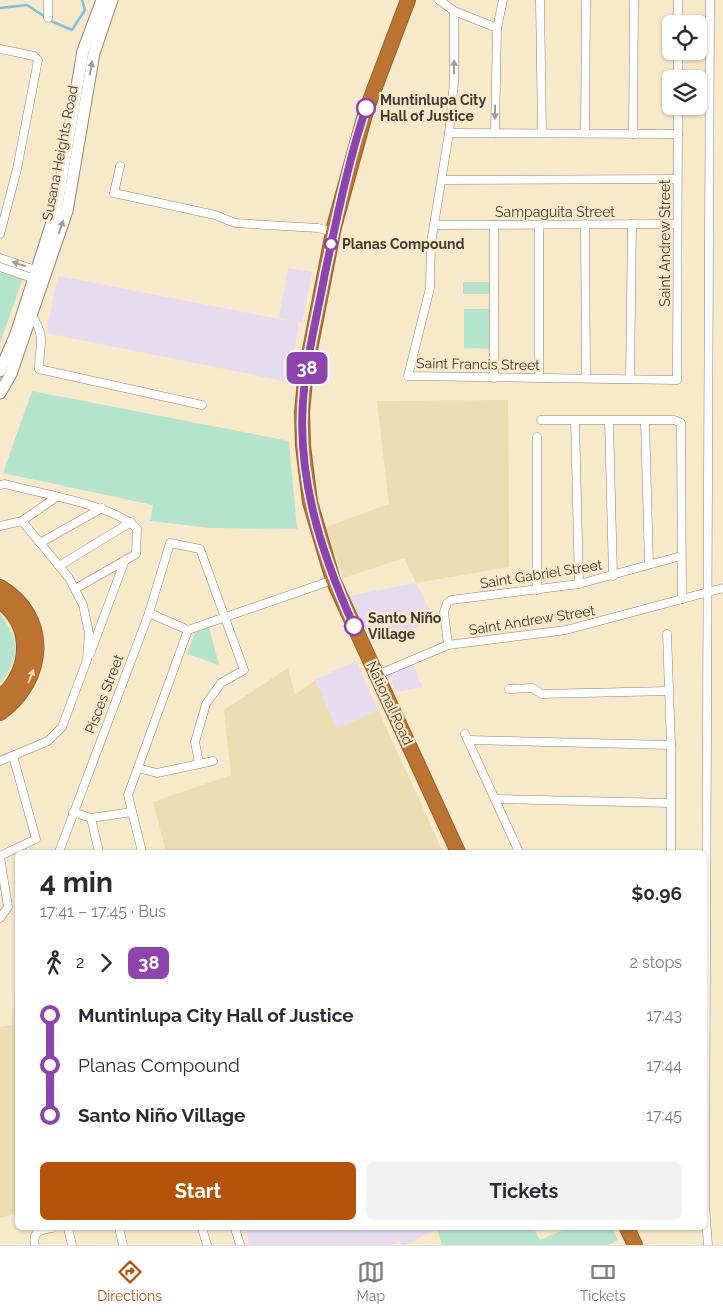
<!DOCTYPE html>
<meta charset="utf-8">
<style>
:root{--surface:#fff;--page:#f2f2f3;--text:#2b2b33;--muted:#7c7c81;--line:#e1e1e2;--accent:#b45309}
body{margin:0;font-family:Raleway,sans-serif;background:var(--page);color:var(--text);height:100vh;display:flex;flex-direction:column;font-size:19px;white-space:nowrap}
*{box-sizing:border-box;margin:0}
p{font-size:16px;color:var(--muted)}
.icon{flex:none;width:28px;height:28px;fill:none;stroke:currentColor;stroke-width:2;stroke-linecap:round;stroke-linejoin:round}
.map{position:relative;flex:1;overflow:hidden}
.sheet{position:absolute;left:15px;top:850px;width:692px;height:380px;display:flex;flex-direction:column;background:var(--surface);border-radius:8px;box-shadow:0 1px 4px #0004}
.sheet>*{flex:none}
.badge{padding:0 10px;border-radius:8px;font-size:18px;line-height:32px}
.tools{position:absolute;left:662px;top:15px;display:grid;gap:10px}
.tools a{display:grid;place-items:center;width:45px;height:45px;border-radius:8px;background:var(--surface);box-shadow:0 1px 4px #0004;font-size:25px}
.map>.badge{position:absolute;translate:-50% -50%;box-shadow:0 0 0 2px #fff}
.legs{display:flex;align-items:center;gap:8px;height:55px;padding:0 25px;font-size:16px}
.legs p{margin-inline-start:auto}
.headline{display:flex;align-items:center;justify-content:space-between;height:85px;padding:0 25px}
h1{font-size:28px;font-weight:700;line-height:38px}
.action{display:flex;gap:10px;margin-top:auto;padding:10px 25px}
.action a{flex:1;height:58px;border-radius:8px;background:var(--accent);color:#fff;font-size:20px;font-weight:700;line-height:58px;text-align:center}
.action a+a{background:var(--page);color:var(--text)}
ul{padding:0 25px;list-style:none}
li{display:flex;align-items:center;gap:18px;height:50px;font-size:19px}
li i{display:grid;place-items:center;width:8px;height:100%;margin:0 6px;background:currentColor}
li i::after{content:'';width:12px;height:12px;margin:-6px;border:4px solid;border-radius:50%;background:var(--surface)}
li p{margin-inline-start:auto}
li:first-child i{background:linear-gradient(#0000 50%,currentColor 0)}
li:last-child i{background:linear-gradient(currentColor 50%,#0000 0)}
.dock{display:flex;justify-content:space-around;align-items:center;height:70px;border-top:1px solid var(--line);background:var(--surface);font-size:14px;color:var(--muted)}
.dock a{display:grid;justify-items:center;gap:2px}
.dock .current{color:var(--accent)}
.map>svg:first-child{display:block}
.commercial{fill:#e7dbef}
.built{fill:#ecdcb4}
.green{fill:#b5e4cd}
.lines{fill:none;stroke-linecap:round;stroke-linejoin:round}
.stream{stroke:#81c1df;stroke-width:2.5}
.street-casing{stroke:#918466;stroke-width:9}
.secondary-casing{stroke:#918466;stroke-width:13}
.highway-casing{stroke:#926030;stroke-width:16}
.street{stroke:#fff;stroke-width:8}
.secondary{stroke:#fff;stroke-width:11}
.highway{stroke:#be7431;stroke-width:14}
.oneway{fill:#a09d97}
.oneway2{fill:#eed7b2}
.line-1-casing{stroke:#fff;stroke-width:11}
.line-1{stroke:#8e44ad;stroke-width:8}
.stop-1-dot{fill:#fff;stroke:#8e44ad;stroke-width:2.5}
.labels{text-anchor:middle;stroke-width:4.5;stroke-linejoin:round;paint-order:stroke}
.stop-label{font-size:14px;font-weight:bold;fill:#413b2f;stroke:#f7e9c9;text-anchor:start}
.street-label{font-size:14px;fill:#413b2f;stroke:#f7e9c9}
</style>
<div class="map">
<svg width="723" height="1245" viewBox="0 0 723 1245">
<rect width="100%" height="100%" fill="#f7e9c9"/>
<!-- commercial -->
<g class="commercial">
<path d="M 288,268 L 312,272 L 302,323 L 279,318 Z"/>
<path d="M 58,276 L 299,323 L 289,382 L 46,333 Z"/>
<path d="M 416,583 L 435,620 L 373,643 L 349,596 Z"/>
<path d="M 356,661 L 378,710 L 337,729 L 315,680 Z"/>
<path d="M 413,663 L 422,687 L 397,692 L 389,676 Z"/>
<path d="M 245,1228 L 439,1228 L 405,1245 L 401,1245 L 400,1241 L 391,1245 L 249,1245 Z"/>
</g>
<!-- built -->
<g class="built">
<path d="M 508,400 L 509,567 L 416,583 L 404,558 L 343,578 L 326,527 L 389,504 L 377,401 Z"/>
<path d="M 288,668 L 295,695 L 315,680 L 337,729 L 378,710 L 443,852 L 166,852 L 153,802 L 231,775 L 224,710 Z"/>
<path d="M 17,978 L 17,1213 L 0,1218 L 0,1027 L 12,1025 Z"/>
</g>
<!-- green -->
<g class="green">
<path d="M 0,271 L 23,278 L 0,343 Z"/>
<rect x="463" y="282" width="26" height="12"/>
<path d="M 464,309 L 489,309 L 489,349 L 464,348 Z"/>
<path d="M 32,391 L 289,441 L 297,529 L 211,528 L 150,521 L 153,505 L 3,473 Z"/>
<path d="M 0,614 C 21,642 20,656 0,684 Z"/>
<path d="M 209,627 L 219,665 L 187,654 L 195,633 Z"/>
<path d="M 437,1228 L 534,1228 L 540,1240 L 568,1228 L 612,1228 L 618,1240 L 608,1245 L 442,1245 Z"/>
</g>
<g class="lines">
<!-- stream -->
<path class="stream" d="M 0,8 L 27,5 L 51,21 L 72,30 L 85,10 L 82,0"/>
<defs>
<g id="street">
<path d="M 439,0 L 454,11 L 497,28"/>
<path d="M 540,0 L 542,133"/>
<path d="M 678,0 L 678,24"/>
<path d="M 454,11 L 454,82 L 449,133 L 431,243 L 430,288 L 408,376 L 677,380 L 678,106"/>
<path d="M 48,18 L 48,0"/>
<path d="M 0,49 L 34,56 L 38,60 L 17,169 L 0,234"/>
<path d="M 678,51 L 678,79"/>
<path d="M 449,133 L 678,134"/>
<path d="M 495,133 L 497,28 L 503,0"/>
<path d="M 585,133 L 586,0"/>
<path d="M 633,134 L 634,0"/>
<path d="M 120,166 L 114,193 L 215,215 L 235,223 L 318,228 L 334,232"/>
<path d="M 442,180 L 677,179"/>
<path d="M 585,224 L 586,378"/>
<path d="M 434,225 L 677,224"/>
<path d="M 0,258 L 41,272"/>
<path d="M 0,267 L 38,280"/>
<path d="M 32,315 C 47,341 39,343 39,369 L 202,405"/>
<path d="M 539,377 L 539,225"/>
<path d="M 494,378 L 494,225"/>
<path d="M 630,378 L 632,224"/>
<path d="M 541,420 L 674,420 L 681,423 L 682,599"/>
<path d="M 575,421 L 579,584"/>
<path d="M 609,421 L 613,576"/>
<path d="M 645,421 L 649,564"/>
<path d="M 0,485 L 5,484 C 37,493 118,506 137,529 L 136,554 L 75,589"/>
<path d="M 0,526 L 22,521 L 55,498"/>
<path d="M 40,543 L 102,508"/>
<path d="M 59,566 L 131,522"/>
<path d="M 537,590 L 537,437"/>
<path d="M 149,613 L 188,630 L 333,580"/>
<path d="M 667,634 L 671,745 L 671,852"/>
<path d="M 448,645 L 444,612 L 447,603 L 451,600 L 579,584 L 681,556"/>
<path d="M 90,654 L 125,560"/>
<path d="M 377,675 L 448,645 L 566,630 L 723,588"/>
<path d="M 509,689 L 532,688 L 542,694 L 668,691"/>
<path d="M 465,734 L 519,852"/>
<path d="M 468,740 L 671,745"/>
<path d="M 0,761 L 48,741 L 62,727 L 87,660 L 89,633 L 83,605 L 69,578 L 22,521"/>
<path d="M 138,768 L 157,773 L 213,761"/>
<path d="M 495,799 L 670,803"/>
<path d="M 73,812 L 91,818 L 132,812"/>
<path d="M 91,818 L 99,852"/>
<path d="M 59,852 L 149,613 L 170,543 L 200,549 L 244,670 L 221,683 L 206,704 L 195,742 L 199,763"/>
<path d="M 142,852 L 128,795 L 188,630"/>
<path d="M 0,856 L 36,839 L 13,756"/>
<path d="M 0,857 L 8,907 L 0,918"/>
<path d="M 68,1228 L 72,1245"/>
<path d="M 119,1228 L 123,1245"/>
<path d="M 202,1228 L 207,1245"/>
<path d="M 235,1228 L 240,1245"/>
<path d="M 35,1245 C 32,1231 41,1230 52,1228"/>
<path d="M 708,1245 L 705,1205 L 710,0"/>
</g>
<g id="secondary">
<path d="M 0,371 L 16,334 L 56,210 L 83,51 L 102,0"/>
<path d="M 0,393 L 11,374 L 67,211 L 94,53 L 112,0"/>
</g>
<g id="highway">
<path d="M 408,0 L 366,111 L 334,227 L 306,370 L 302,412 L 303,446 L 310,502 L 333,580 L 458,852"/>
<path d="M 0,587 C 51,617 46,680 0,713"/>
<path d="M 0,601 C 34,627 30,671 0,698"/>
<path d="M 627,1228 L 635,1245"/>
</g>
</defs>
<!-- street casing -->
<use href="#street" class="street-casing"/>
<!-- secondary casing -->
<use href="#secondary" class="secondary-casing"/>
<!-- highway casing -->
<use href="#highway" class="highway-casing"/>
<!-- street -->
<use href="#street" class="street"/>
<!-- secondary -->
<use href="#secondary" class="secondary"/>
<!-- highway -->
<use href="#highway" class="highway"/>
</g>
<!-- one-way arrows -->
<defs><path id="oneway-solid" d="M-6-.8H1V-3.2L6.5 0L1 3.2V.8H-6Z" transform="scale(1.25)"/></defs>
<g class="oneway">
<use href="#oneway-solid" transform="translate(454 67) rotate(-89)"/>
<use href="#oneway-solid" transform="translate(91 68) rotate(-80)"/>
<use href="#oneway-solid" transform="translate(495 112) rotate(90)"/>
<use href="#oneway-solid" transform="translate(61 227) rotate(-71)"/>
<use href="#oneway-solid" transform="translate(19 264) rotate(-162)"/>
</g>
<use class="oneway2" href="#oneway-solid" transform="translate(31 676) rotate(-69)"/>
<g class="lines">
<defs>
<path id="line-1" d="M 354,626 C 320,551 295,472 304,389 C 308,350 318,312 325,273 C 337,218 348,162 366,108"/>
</defs>
<!-- line-1 casing -->
<use href="#line-1" class="line-1-casing"/>
<!-- line-1 -->
<use href="#line-1" class="line-1"/>
</g>
<!-- markers -->
<g class="stop-1-dot">
<circle cx="366" cy="108" r="9"/>
<circle cx="331" cy="244" r="6"/>
<circle cx="354" cy="626" r="9"/>
</g>
<g class="labels">
<!-- stop labels -->
<g class="stop-label">
<text x="380" y="105">Muntinlupa City<tspan x="380" dy="16">Hall of Justice</tspan></text>
<text x="342" y="249">Planas Compound</text>
<text x="368" y="623">Santo Niño<tspan x="368" dy="16">Village</tspan></text>
</g>
<!-- street labels -->
<g class="street-label">
<text transform="translate(60 153) rotate(-79)" y="5">Susana Heights Road</text>
<text x="555" y="217">Sampaguita Street</text>
<text transform="translate(665 243) rotate(-90)" y="5">Saint Andrew Street</text>
<text transform="translate(478 364) rotate(1)" y="5">Saint Francis Street</text>
<text transform="translate(541 574) rotate(-9)" y="5">Saint Gabriel Street</text>
<text transform="translate(532 620) rotate(-9)" y="5">Saint Andrew Street</text>
<text transform="translate(104 694) rotate(-69)" y="5">Pisces Street</text>
<text transform="translate(390 703) rotate(65)" y="5">National Road</text>
</g>
</g>
</svg>
<div class="tools">
<a><svg class="icon" aria-label="locate" viewBox="0 0 24 24"><circle cx="12" cy="12" r="6"/><path d="M12 2v4M12 18v4M2 12h4M18 12h4"/></svg></a>
<a><svg class="icon" aria-label="layers" viewBox="0 0 24 24"><path d="M12 4l9 5-9 5-9-5zM3 14l9 5 9-5"/></svg></a>
</div>
<b class="badge" style="left:307px;top:368px;background:#8e44ad;color:#fff">38</b>
<section class="sheet">
<div class="headline"><div><h1>4 min</h1><p>17:41 – 17:45 · Bus</p></div><b>$0.96</b></div>
<div class="legs"><svg class="icon" aria-label="walk" viewBox="0 0 24 24"><circle cx="13" cy="4" r="2"/><path d="M13 8l-2 6 4 7M11 14l-3 7M7 12l3-4h3l4 4"/></svg>2<svg class="icon" aria-label="forward" viewBox="0 0 24 24"><path d="M9 5l7 7-7 7"/></svg><b class="badge" style="background:#8e44ad;color:#fff">38</b><p>2 stops</p></div>
<ul>
<li><i style="color:#8e44ad"></i><b>Muntinlupa City Hall of Justice</b><p>17:43</p></li>
<li><i style="color:#8e44ad"></i><span>Planas Compound</span><p>17:44</p></li>
<li><i style="color:#8e44ad"></i><b>Santo Niño Village</b><p>17:45</p></li>
</ul>
<div class="action"><a>Start</a><a>Tickets</a></div>
</section>
</div>
<nav class="dock">
<a class="current"><svg class="icon" aria-label="directions" viewBox="0 0 24 24"><path d="M12 3l9 9-9 9-9-9zM9 14v-3h6M13 9l2 2-2 2"/></svg>Directions</a>
<a><svg class="icon" aria-label="map" viewBox="0 0 24 24"><path d="M3 6l6-2 6 2 6-2v14l-6 2-6-2-6 2zM9 4v14M15 6v14"/></svg>Map</a>
<a><svg class="icon" aria-label="tickets" viewBox="0 0 24 24"><path d="M3 7h18v10H3zM15 7v10"/></svg>Tickets</a>
</nav>
